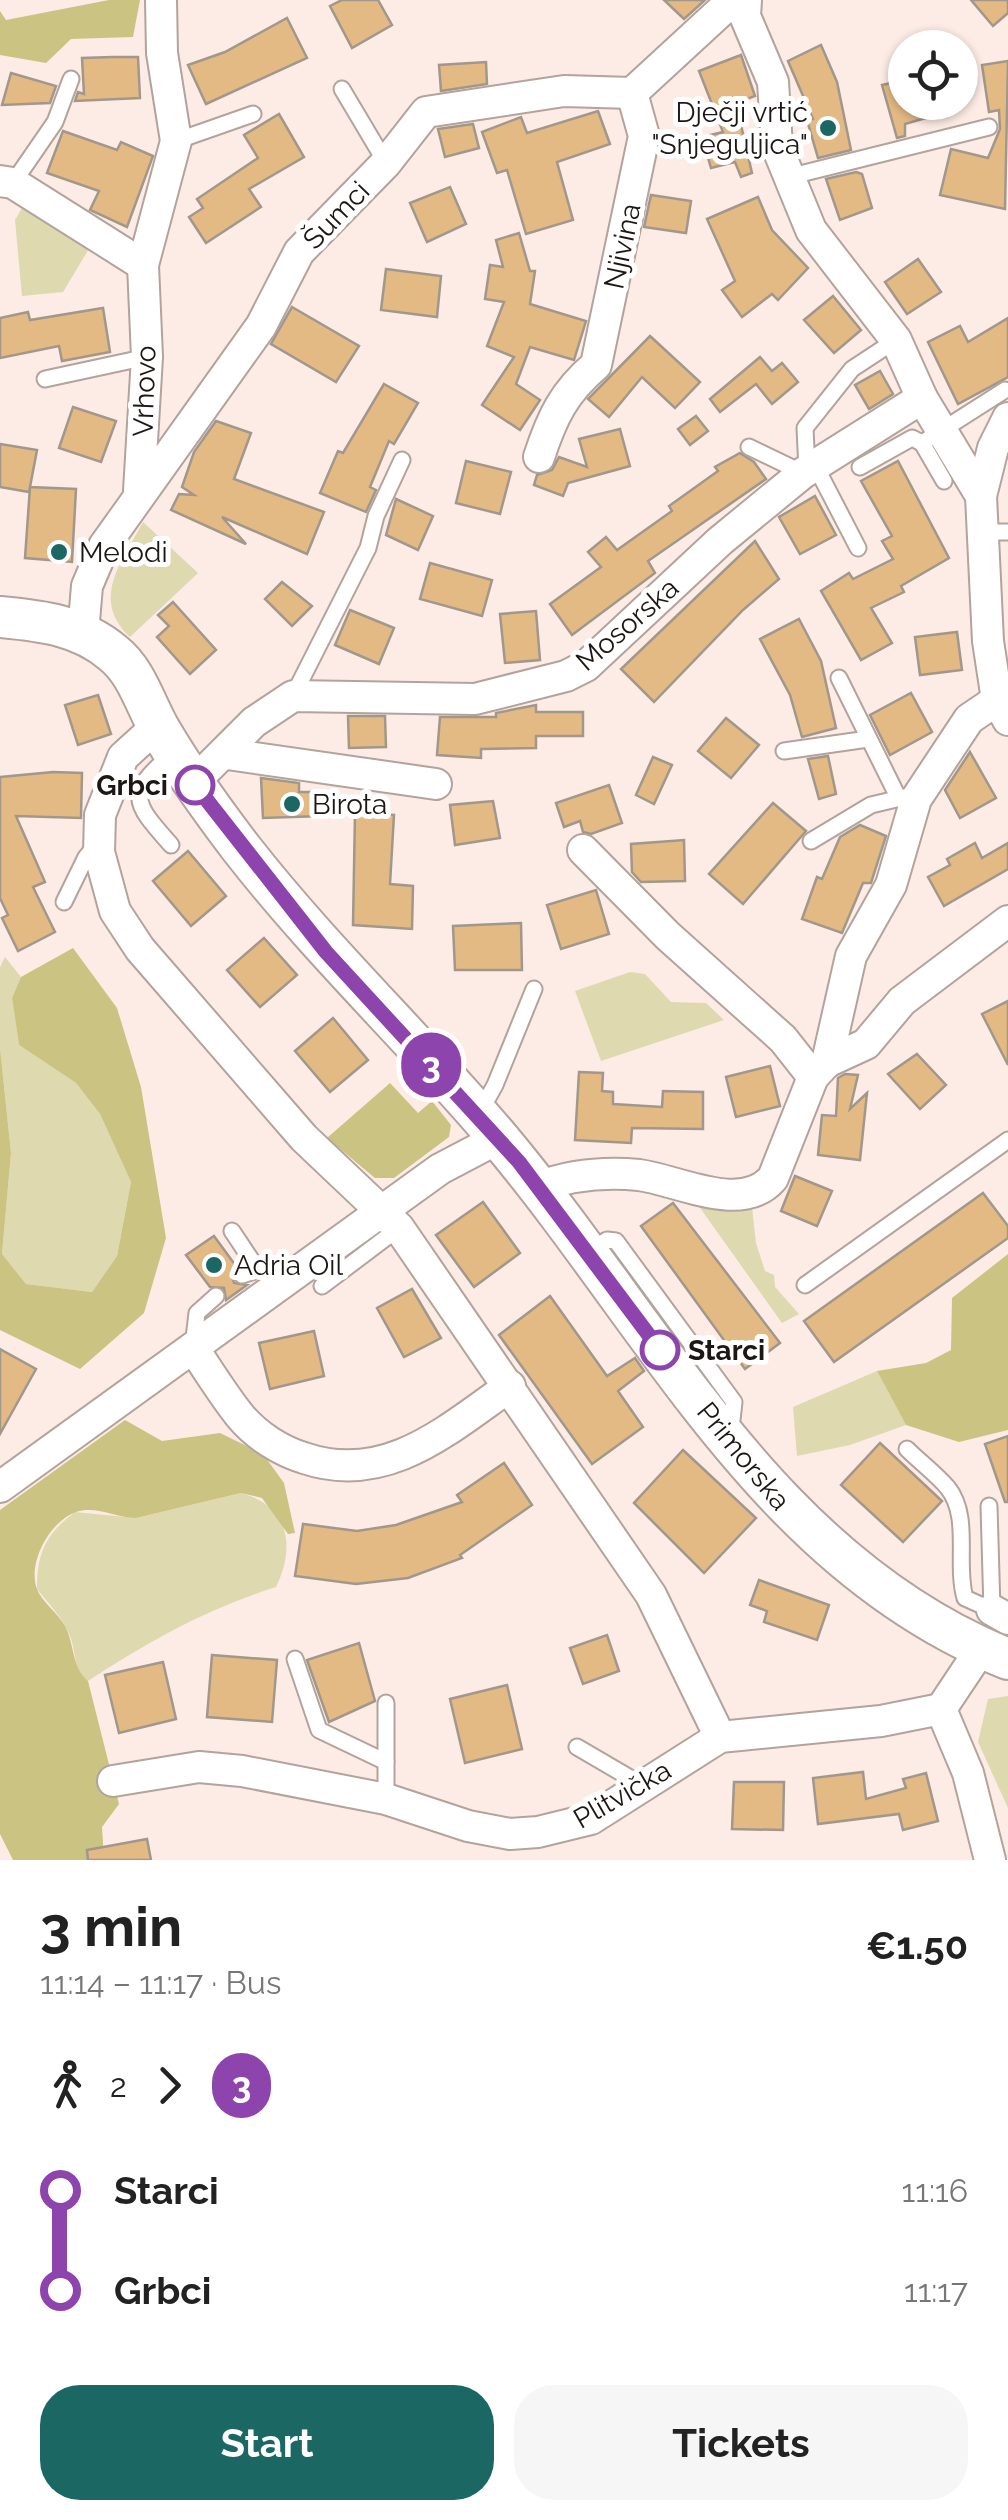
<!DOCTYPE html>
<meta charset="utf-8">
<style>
:root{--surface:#fff;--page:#f6f6f6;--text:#222;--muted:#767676;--accent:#1a6764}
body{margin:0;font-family:Raleway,sans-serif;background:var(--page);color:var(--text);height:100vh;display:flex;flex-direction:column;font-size:38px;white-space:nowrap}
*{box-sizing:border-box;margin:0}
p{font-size:32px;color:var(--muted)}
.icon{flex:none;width:55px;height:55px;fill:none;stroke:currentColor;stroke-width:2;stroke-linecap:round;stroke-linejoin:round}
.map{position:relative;height:1860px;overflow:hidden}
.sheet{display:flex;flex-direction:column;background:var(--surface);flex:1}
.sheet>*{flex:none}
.badge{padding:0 20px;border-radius:32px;font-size:35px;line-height:65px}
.fabs{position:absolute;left:888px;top:30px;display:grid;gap:20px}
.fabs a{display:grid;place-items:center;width:90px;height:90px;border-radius:50%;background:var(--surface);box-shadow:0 2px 8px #0004;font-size:50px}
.map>.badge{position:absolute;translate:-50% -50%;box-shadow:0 0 0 5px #fff}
.legs{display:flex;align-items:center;gap:15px;height:110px;padding:0 40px;font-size:32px}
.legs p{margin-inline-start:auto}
.summary{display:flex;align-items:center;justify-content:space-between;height:170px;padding:0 40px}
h1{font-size:55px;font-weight:700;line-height:75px}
.action{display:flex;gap:20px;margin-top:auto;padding:20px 40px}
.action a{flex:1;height:115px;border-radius:40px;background:var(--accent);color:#fff;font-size:40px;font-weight:700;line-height:115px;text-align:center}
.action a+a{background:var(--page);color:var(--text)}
ul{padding:0 40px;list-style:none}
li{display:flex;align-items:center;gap:35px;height:100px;font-size:38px}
li i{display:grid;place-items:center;width:15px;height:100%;margin:0 12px;background:currentColor}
li i::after{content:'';width:25px;height:25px;margin:-12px;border:8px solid;border-radius:50%;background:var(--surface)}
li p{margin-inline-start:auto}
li:first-child i{background:linear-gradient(#0000 50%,currentColor 0)}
li:last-child i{background:linear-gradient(currentColor 50%,#0000 0)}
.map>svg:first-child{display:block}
.green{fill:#ded9af}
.forest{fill:#cac382}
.building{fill:#e4ba84;stroke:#a1978b;stroke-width:2.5}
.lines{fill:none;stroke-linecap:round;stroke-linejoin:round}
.lane-casing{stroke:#b2a39c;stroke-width:19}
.street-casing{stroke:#b2a39c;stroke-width:34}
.secondary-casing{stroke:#b2a39c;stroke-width:44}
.lane{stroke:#fff;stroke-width:15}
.street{stroke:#fff;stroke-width:30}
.secondary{stroke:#fff;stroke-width:40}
.line-1-casing{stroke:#fff;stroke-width:22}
.line-1{stroke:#8e44ad;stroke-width:15}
.poi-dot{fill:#1a6764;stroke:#fff;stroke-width:4}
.stop-1-dot{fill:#fff;stroke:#8e44ad;stroke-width:5}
.labels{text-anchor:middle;stroke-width:10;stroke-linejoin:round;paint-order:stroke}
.poi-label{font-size:28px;fill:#1c1714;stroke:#fff;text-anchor:start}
.street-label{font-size:28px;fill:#1c1714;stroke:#fff}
.stop-label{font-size:28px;font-weight:bold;fill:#1c1714;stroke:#fff;text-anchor:end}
</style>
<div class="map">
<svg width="1008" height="1860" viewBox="0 0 1008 1860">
<rect width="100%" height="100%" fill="#fdece5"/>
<!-- green -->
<g class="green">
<path d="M 26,201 L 93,242 L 63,292 L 22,296 L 15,220 Z"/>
<path d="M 143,522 L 198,573 L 130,637 C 90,599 122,562 143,522 Z"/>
<path d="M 5,957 L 21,977 L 12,998 L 19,1045 L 76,1083 L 100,1114 L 131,1182 L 117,1256 L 92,1292 L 26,1284 L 2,1254 L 11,1153 L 0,1048 L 0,967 Z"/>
<path d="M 630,972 L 645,974 L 671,1002 L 706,1003 L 724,1020 L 601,1061 L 575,991 Z"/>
<path d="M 693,1198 L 752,1207 L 756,1243 L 765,1271 L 774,1275 L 775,1287 L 799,1314 L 782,1323 Z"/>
<path d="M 877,1371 L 906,1425 L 850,1445 L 797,1456 L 793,1407 Z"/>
<path d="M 241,1493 C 289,1506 296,1546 276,1587 C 206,1609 149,1641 88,1681 C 72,1667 77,1654 70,1636 C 63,1618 49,1604 37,1589 C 37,1552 46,1534 75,1512 L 136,1518 Z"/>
<path d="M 1008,1696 L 1008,1808 L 978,1742 L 988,1699 Z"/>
</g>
<!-- forest -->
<g class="forest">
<path d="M 109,0 L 140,0 L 133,37 L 71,39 L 46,63 L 0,55 L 0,11 L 6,20 Z"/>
<path d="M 73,948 L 117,1008 L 141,1087 L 166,1238 L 144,1313 L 80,1369 L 0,1330 L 0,1048 L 11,1153 L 2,1254 L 26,1284 L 92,1292 L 117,1256 L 131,1182 L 100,1114 L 76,1083 L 19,1045 L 12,998 L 21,977 Z"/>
<path d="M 390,1083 L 418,1113 L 432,1101 L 451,1125 L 449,1137 L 394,1178 L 375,1178 L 327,1138 Z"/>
<path d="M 1008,1254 L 1008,1430 L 959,1442 L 906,1425 L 877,1371 L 926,1363 L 951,1350 L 952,1298 Z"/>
<path d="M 125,1420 L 162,1441 L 220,1433 L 263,1454 L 284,1483 L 295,1533 L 288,1534 L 262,1498 L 241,1493 L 136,1518 C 116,1518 96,1505 76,1512 C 50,1521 27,1563 37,1589 C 41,1601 58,1613 65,1626 C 75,1645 71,1666 88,1681 L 119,1804 L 102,1827 L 104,1860 L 13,1860 L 0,1834 L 0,1510 Z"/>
</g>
<!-- building -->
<g class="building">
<path d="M 342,0 L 378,0 L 392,25 L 352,48 L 330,6 Z"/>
<path d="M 664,0 L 705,0 L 684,19 Z"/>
<path d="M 971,0 L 1008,0 L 1008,13 L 993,26 Z"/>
<path d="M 287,18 L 307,58 L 206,104 L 188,65 L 225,52 Z"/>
<path d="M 821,45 L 837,82 L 851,150 L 818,158 L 807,120 L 813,119 L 788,61 Z"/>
<path d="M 741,55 L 755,96 L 736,103 L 752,173 L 741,177 L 735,162 L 711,168 L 702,137 L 723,132 L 699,71 Z"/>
<path d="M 113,57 L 138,57 L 140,98 L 75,101 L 78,92 L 84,94 L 82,58 Z"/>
<path d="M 1008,61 L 1005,209 L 940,195 L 951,149 L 988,158 L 1000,129 L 999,110 L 989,112 L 982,65 Z"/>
<path d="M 486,62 L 487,84 L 441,91 L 439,65 Z"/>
<path d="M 11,73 L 56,86 L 50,103 L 2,105 Z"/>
<path d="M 905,80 L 905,102 L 959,102 L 960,108 L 905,124 L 905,136 L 897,138 L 882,85 Z"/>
<path d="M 598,111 L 610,144 L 557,162 L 573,220 L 526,234 L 507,170 L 497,173 L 482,132 L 521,117 L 527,133 Z"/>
<path d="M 279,114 L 304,157 L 249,189 L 261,207 L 206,243 L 189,217 L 203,208 L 197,199 L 258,158 L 244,135 Z"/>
<path d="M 473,124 L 479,148 L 445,157 L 438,129 Z"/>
<path d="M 63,131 L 117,150 L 121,142 L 153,156 L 127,227 L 90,210 L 99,191 L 47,173 Z"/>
<path d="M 856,172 L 862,174 L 872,208 L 840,220 L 826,179 Z"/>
<path d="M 450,187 L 466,224 L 427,242 L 410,203 Z"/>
<path d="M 651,195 L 691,201 L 686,233 L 644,227 Z"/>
<path d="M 758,197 L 772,230 L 808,268 L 778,300 L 772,294 L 742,317 L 722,290 L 735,281 L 707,219 Z"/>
<path d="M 519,233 L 530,271 L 535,271 L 530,304 L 586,321 L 574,360 L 530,347 L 516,384 L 540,400 L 520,430 L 482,405 L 514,357 L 487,346 L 504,302 L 485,299 L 490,265 L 503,267 L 496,240 Z"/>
<path d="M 918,259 L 941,292 L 907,314 L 885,282 Z"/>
<path d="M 386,269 L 441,276 L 437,317 L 381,310 Z"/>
<path d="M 833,296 L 861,330 L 834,353 L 804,320 Z"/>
<path d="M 292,307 L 359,346 L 336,382 L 271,344 Z"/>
<path d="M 103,308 L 110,352 L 62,361 L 59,346 L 0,358 L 0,318 L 28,312 L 30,320 Z"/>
<path d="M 1008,318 L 1008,377 L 958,404 L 928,342 L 960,326 L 968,342 Z"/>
<path d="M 650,336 L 700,382 L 675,408 L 642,377 L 609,417 L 588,399 Z"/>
<path d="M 760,357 L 772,371 L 782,363 L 798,382 L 772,404 L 756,384 L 720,412 L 710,399 Z"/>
<path d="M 880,371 L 893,394 L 869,409 L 855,385 Z"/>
<path d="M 384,384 L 418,403 L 394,444 L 389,441 L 370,487 L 376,490 L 366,512 L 320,493 L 338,451 L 343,453 Z"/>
<path d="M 73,407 L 116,421 L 101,462 L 59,448 Z"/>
<path d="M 696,416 L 708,431 L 690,445 L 678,429 Z"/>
<path d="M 216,421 L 251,433 L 234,479 L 324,512 L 307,554 L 222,517 L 246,544 L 171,510 L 179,494 L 194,495 L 182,487 L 194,452 Z"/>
<path d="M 620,429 L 630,466 L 568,483 L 563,496 L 534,485 L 537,475 L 552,470 L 559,457 L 587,467 L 579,439 Z"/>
<path d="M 0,444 L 37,450 L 30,487 L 76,489 L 72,562 L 25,558 L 30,487 L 29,492 L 0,487 Z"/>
<path d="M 740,453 L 754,462 L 766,479 L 648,561 L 655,573 L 572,635 L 550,604 L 601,567 L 588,552 L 606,537 L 617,550 L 672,511 L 669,506 L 718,471 L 715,467 Z"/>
<path d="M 466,461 L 511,472 L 500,514 L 456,503 Z"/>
<path d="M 898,461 L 949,558 L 901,586 L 904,592 L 871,608 L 892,643 L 861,660 L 821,591 L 849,573 L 853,579 L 893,559 L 882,541 L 892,536 L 861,481 Z"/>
<path d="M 815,496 L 836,535 L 800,554 L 779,517 Z"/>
<path d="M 396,499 L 433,516 L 418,550 L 386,535 Z"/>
<path d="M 755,541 L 779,579 L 743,610 L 654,702 L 621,669 Z"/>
<path d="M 430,563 L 492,580 L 482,616 L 420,599 Z"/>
<path d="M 282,582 L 312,606 L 292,626 L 265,599 Z"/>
<path d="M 173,602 L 216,650 L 190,674 L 157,637 L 169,626 L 158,615 Z"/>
<path d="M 350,610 L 394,628 L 379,664 L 335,645 Z"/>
<path d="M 536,611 L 540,660 L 505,663 L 500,614 Z"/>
<path d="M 799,619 L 821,661 L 836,728 L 802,737 L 790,695 L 760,639 Z"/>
<path d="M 957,632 L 962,670 L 920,675 L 915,637 Z"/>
<path d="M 911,693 L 932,732 L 890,755 L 870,715 Z"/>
<path d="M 98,695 L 111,734 L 78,745 L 65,705 Z"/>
<path d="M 536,705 L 536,712 L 583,712 L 583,736 L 536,736 L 536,748 L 481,749 L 481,758 L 437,755 L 440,717 L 496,717 L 496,713 Z"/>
<path d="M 348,716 L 385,716 L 386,747 L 349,748 Z"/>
<path d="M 726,718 L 759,745 L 731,778 L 698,751 Z"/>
<path d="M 970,752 L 996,798 L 960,818 L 945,790 Z"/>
<path d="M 828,756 L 836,794 L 819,799 L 808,759 Z"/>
<path d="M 653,757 L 672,765 L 654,804 L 636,795 Z"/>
<path d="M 53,772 L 82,773 L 81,818 L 16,816 L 45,882 L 33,887 L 55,932 L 18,951 L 2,918 L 8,915 L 0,898 L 0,777 Z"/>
<path d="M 261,778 L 299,783 L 299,792 L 321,792 L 322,816 L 263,818 Z"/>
<path d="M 609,785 L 622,823 L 591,834 L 583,832 L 580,821 L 564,827 L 556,803 Z"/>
<path d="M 493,801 L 500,838 L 455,845 L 450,805 Z"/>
<path d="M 773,803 L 806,831 L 743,904 L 709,874 Z"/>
<path d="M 355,813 L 394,815 L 390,884 L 413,886 L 412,929 L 353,925 Z"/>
<path d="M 860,825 L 886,836 L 871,883 L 863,883 L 842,933 L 802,919 L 817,877 L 822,879 L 840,837 Z"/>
<path d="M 684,840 L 685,881 L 641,882 L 632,872 L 631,844 Z"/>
<path d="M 975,843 L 982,858 L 1008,843 L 1008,869 L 944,906 L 928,877 L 950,865 L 947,859 Z"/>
<path d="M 188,851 L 226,896 L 191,926 L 153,881 Z"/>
<path d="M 596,890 L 609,934 L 561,949 L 547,905 Z"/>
<path d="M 521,923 L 522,970 L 455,970 L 453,926 Z"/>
<path d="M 264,938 L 297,975 L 260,1007 L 227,970 Z"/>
<path d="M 1008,1001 L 1008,1065 L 982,1014 Z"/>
<path d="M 333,1018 L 368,1060 L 330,1092 L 295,1051 Z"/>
<path d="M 917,1054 L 946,1085 L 920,1109 L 888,1074 Z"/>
<path d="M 770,1066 L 780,1106 L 736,1117 L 726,1077 Z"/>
<path d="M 579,1072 L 603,1073 L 602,1091 L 613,1092 L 613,1104 L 662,1107 L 663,1091 L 703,1092 L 703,1129 L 632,1128 L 631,1143 L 575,1140 Z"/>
<path d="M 845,1074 L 858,1075 L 850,1109 L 867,1093 L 860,1160 L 818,1155 L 822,1115 L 836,1116 L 838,1078 Z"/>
<path d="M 795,1176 L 832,1191 L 817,1226 L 781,1211 Z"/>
<path d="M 983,1193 L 1008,1226 L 1008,1238 L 834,1362 L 804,1321 Z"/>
<path d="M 483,1202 L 520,1253 L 474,1287 L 436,1235 Z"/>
<path d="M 673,1203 L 780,1343 L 745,1369 L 641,1226 Z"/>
<path d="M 214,1236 L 236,1266 L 231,1274 L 234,1283 L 247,1285 L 226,1300 L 224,1288 L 210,1287 L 186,1255 Z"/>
<path d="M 412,1289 L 441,1338 L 404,1357 L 377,1308 Z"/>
<path d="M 550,1296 L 607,1376 L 635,1358 L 644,1371 L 618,1391 L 643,1427 L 592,1464 L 499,1335 Z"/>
<path d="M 314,1331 L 324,1376 L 270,1389 L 259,1343 Z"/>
<path d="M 0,1349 L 36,1369 L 0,1434 Z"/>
<path d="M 1008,1436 L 1008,1502 L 1005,1502 L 985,1444 Z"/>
<path d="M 880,1443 L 942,1501 L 903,1542 L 841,1485 Z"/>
<path d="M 683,1450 L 756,1518 L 704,1573 L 634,1503 Z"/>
<path d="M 504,1463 L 532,1505 L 460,1555 L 462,1558 L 408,1578 L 356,1584 L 295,1576 L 303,1524 L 357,1531 L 396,1525 L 462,1502 L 457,1495 Z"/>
<path d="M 759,1580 L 829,1605 L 817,1640 L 764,1622 L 767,1611 L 750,1605 Z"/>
<path d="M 607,1635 L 619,1671 L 583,1684 L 570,1648 Z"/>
<path d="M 359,1643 L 375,1701 L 329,1722 L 307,1660 Z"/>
<path d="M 212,1655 L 277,1660 L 272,1722 L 207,1717 Z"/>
<path d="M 163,1662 L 176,1719 L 119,1733 L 105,1675 Z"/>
<path d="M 507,1685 L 522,1749 L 465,1763 L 450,1699 Z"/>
<path d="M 863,1772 L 866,1799 L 906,1788 L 903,1779 L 926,1773 L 938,1821 L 903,1830 L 899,1814 L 818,1824 L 813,1778 Z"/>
<path d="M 734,1782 L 784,1782 L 783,1830 L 732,1829 Z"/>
<path d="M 147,1839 L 151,1860 L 88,1860 L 87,1850 Z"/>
</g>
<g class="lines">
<defs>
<g id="lane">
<path d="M 342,89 L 386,163"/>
<path d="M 176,141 L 253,114"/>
<path d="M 788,177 L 989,127"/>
<path d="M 13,183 L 55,122 L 71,79"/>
<path d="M 45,379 L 147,357"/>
<path d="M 749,447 L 803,473"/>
<path d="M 815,465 L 858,548"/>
<path d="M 860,467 L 912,438 L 922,443"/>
<path d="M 807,470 L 805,428 L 852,369 L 896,340"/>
<path d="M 944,481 L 922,443 L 1005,390"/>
<path d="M 984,532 L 1008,532"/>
<path d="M 839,678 L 897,795"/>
<path d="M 293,696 L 368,548 L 376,516 L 402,460"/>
<path d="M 784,751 L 868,739"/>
<path d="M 171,755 C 124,794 135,804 171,845"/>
<path d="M 811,841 L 871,805 L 905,797"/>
<path d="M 64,902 L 86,857 L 96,845"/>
<path d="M 480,1112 L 495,1085 L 534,989"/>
<path d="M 232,1231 L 258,1270"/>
<path d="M 589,1252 L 607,1240 L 616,1241 L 734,1402 L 732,1420 L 726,1431"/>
<path d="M 242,1275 L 258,1270 L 287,1280"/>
<path d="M 805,1285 L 1008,1140"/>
<path d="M 322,1286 L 399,1228"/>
<path d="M 193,1347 L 197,1313 L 216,1296"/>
<path d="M 907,1449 C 920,1462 936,1474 948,1488 C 971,1517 955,1564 965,1598 L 992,1610 L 989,1506"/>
<path d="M 295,1659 L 319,1730 L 386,1762"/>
<path d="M 577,1747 L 642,1785"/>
<path d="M 386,1799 L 386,1703"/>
</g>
<g id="street">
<path d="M 746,0 L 745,16 L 773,82 L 777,147 L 811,230 L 896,340 L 922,398 L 981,496 L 988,641 L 997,700 L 1008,720"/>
<path d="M 0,181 L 13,183 L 143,265"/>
<path d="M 539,457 C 552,417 564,392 596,365 L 644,136 L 632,93 L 733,0"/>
<path d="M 139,491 L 147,357 L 143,265 L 176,141 L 162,53 L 161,0"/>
<path d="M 981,496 L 993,448 L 1008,418"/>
<path d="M 83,633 L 87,586 L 104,546 L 261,326 L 299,252 L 386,163 L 426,112 L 564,91 L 632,93"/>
<path d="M 157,726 L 123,757 L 100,815 L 99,852 L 115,911 L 140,949 L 304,1138 L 399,1228 L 651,1595 L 720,1737"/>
<path d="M 227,754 L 436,784"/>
<path d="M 193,783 L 254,722 L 293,696 L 475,699 L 566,676 L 586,666 L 720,541 L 803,473 L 922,398"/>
<path d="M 827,1062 L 866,1044 L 902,1001 L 1008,921"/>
<path d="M 813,1077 L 827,1062 L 851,956 L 891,885 L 916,799 L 969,719 L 997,700"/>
<path d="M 539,1187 C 570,1175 606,1172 639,1175 C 678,1180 742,1215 773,1178 L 813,1077 L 783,1039 L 668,936 L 583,850"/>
<path d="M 193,1348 C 209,1371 223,1395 241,1417 C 257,1436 281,1451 304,1458 C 386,1486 447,1430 510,1386"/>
<path d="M 0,1487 L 440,1169 L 499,1138"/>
<path d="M 992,1610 L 1008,1619"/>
<path d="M 941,1709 L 968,1773 L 990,1860"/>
<path d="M 113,1781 L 199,1767 L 242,1771 L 386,1799 L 468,1826 L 510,1834 L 538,1832 L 591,1819 L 720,1737 L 881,1721 L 941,1709 L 981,1649"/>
</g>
<path id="secondary" d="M 0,617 C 42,621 80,625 113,653 C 137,672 145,704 160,730 C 184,771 212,810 241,848 C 322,952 418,1042 502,1142 C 658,1329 770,1564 1008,1659"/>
</defs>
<!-- lane casing -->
<use href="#lane" class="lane-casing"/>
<!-- street casing -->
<use href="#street" class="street-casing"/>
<!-- secondary casing -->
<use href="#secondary" class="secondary-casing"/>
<!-- lane -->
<use href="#lane" class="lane"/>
<!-- street -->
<use href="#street" class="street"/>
<!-- secondary -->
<use href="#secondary" class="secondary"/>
</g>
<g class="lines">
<defs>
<path id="line-1" d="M 195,785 L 326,952 L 519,1162 L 660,1350"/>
</defs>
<!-- line-1 casing -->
<use href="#line-1" class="line-1-casing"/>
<!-- line-1 -->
<use href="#line-1" class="line-1"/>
</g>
<!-- markers -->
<g class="poi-dot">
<circle cx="828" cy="128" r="10"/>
<circle cx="59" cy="552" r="10"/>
<circle cx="292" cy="804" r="10"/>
<circle cx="214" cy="1265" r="10"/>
</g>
<g class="stop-1-dot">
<circle cx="195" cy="785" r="18"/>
<circle cx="660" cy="1350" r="18"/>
</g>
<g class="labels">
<!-- poi labels -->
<g class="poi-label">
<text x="808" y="122" text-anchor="end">Dječji vrtić<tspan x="808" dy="32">"Snjeguljica"</tspan></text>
<text x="79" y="562">Melodi</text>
<text x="312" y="814">Birota</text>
<text x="234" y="1275">Adria Oil</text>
</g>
<!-- street labels -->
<g class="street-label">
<text transform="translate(336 215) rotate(-46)" y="10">Šumci</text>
<text transform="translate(622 246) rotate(-78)" y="10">Njivina</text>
<text transform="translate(144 391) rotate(-88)" y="10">Vrhovo</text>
<text transform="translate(627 624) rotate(-41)" y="10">Mosorska</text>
<text transform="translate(744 1456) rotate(51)" y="10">Primorska</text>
<text transform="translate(622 1794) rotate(-30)" y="10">Plitvička</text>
</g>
<!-- stop labels -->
<g class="stop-label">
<text x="168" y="795">Grbci</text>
<text x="688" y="1360" text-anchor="start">Starci</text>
</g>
</g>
</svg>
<div class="fabs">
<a><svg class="icon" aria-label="locate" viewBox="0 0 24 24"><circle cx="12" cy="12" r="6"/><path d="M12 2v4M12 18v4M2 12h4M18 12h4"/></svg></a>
</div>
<b class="badge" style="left:431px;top:1065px;background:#8e44ad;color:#fff">3</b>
</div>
<section class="sheet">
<div class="summary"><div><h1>3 min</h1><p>11:14 – 11:17 · Bus</p></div><b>€1.50</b></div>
<div class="legs"><svg class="icon" aria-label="walk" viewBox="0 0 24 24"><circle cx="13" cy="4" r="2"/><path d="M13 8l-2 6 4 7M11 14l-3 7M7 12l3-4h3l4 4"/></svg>2<svg class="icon" aria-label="forward" viewBox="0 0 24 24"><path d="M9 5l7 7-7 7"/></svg><b class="badge" style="background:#8e44ad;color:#fff">3</b></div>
<ul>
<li><i style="color:#8e44ad"></i><b>Starci</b><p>11:16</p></li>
<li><i style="color:#8e44ad"></i><b>Grbci</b><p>11:17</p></li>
</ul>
<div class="action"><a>Start</a><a>Tickets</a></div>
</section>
